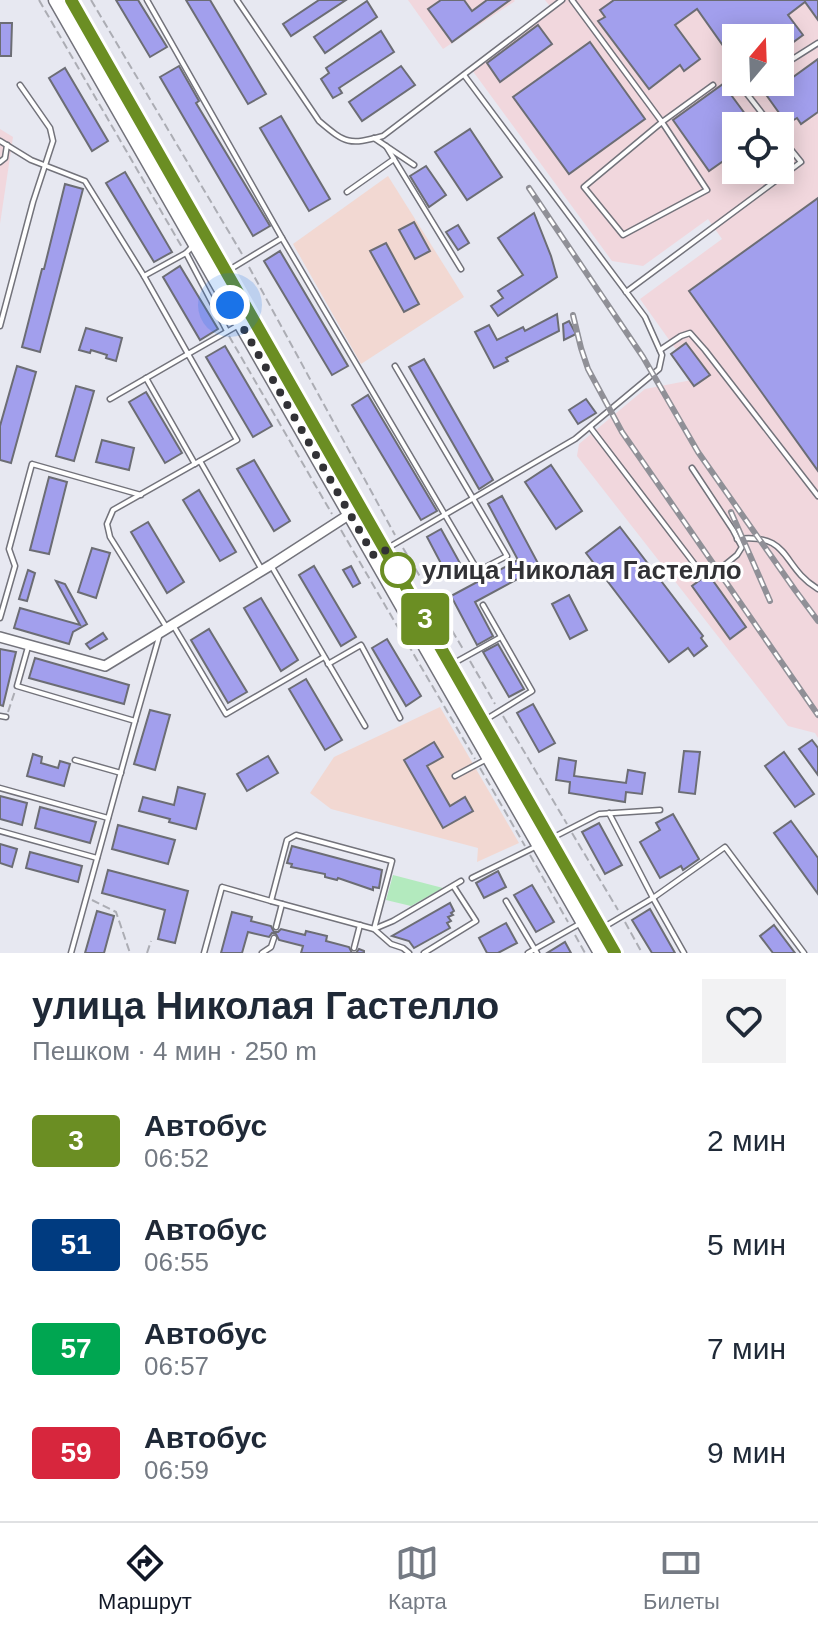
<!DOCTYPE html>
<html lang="ru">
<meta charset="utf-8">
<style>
:root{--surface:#fff;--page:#f2f2f3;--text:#1f2937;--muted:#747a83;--line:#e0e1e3;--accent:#111827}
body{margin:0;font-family:Arial,sans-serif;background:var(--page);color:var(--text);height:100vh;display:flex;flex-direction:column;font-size:30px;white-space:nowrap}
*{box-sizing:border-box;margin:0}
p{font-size:26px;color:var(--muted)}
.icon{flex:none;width:44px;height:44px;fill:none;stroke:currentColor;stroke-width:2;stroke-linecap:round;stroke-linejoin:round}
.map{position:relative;height:953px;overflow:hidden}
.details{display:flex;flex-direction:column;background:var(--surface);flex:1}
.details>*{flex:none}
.badge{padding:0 16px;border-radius:6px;font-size:28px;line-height:52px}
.needle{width:52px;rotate:19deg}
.buttons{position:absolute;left:722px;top:24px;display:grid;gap:16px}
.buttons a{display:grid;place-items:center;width:72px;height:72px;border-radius:0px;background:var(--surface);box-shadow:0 4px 20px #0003;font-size:40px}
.you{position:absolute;width:40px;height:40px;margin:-20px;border:6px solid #fff;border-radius:50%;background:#1a73e8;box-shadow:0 0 0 12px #1a73e833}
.map>.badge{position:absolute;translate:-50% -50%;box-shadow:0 0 0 4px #fff}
.round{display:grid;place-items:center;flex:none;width:84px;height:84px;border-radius:0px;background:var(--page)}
.headline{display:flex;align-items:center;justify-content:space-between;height:136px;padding:0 32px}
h1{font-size:38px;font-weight:800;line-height:60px}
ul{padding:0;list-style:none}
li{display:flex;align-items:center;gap:24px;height:104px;padding:0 32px}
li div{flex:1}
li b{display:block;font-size:30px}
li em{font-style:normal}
li .badge{min-width:88px;font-weight:700;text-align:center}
.tab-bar{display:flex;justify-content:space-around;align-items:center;height:112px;border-top:2px solid var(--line);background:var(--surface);font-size:22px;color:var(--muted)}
.tab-bar a{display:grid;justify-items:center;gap:4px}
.tab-bar .current{color:var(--accent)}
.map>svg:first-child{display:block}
.industrial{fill:#f1d7dd;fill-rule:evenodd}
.education{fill:#f2d8d2}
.green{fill:#b3eabe}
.building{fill:#a29fed;stroke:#6c6d74;stroke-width:2}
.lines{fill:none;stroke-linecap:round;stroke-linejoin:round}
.lane-casing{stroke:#73737b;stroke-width:7}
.street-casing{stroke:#73737b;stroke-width:12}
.secondary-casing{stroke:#73737b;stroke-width:15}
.path{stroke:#acadb4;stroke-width:2;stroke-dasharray:8 4;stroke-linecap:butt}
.lane{stroke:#fff;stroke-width:4}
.street{stroke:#fff;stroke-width:9}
.secondary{stroke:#fff;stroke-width:12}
.rail-casing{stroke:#909097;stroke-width:6}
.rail{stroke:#fff;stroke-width:3;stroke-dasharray:9;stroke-linecap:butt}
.line-casing{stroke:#fff;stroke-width:18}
.line{stroke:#6b8e23;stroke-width:12}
.walk{stroke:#323236;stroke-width:8;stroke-dasharray:0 14.4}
.stop-dot{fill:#fff;stroke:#6b8e23;stroke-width:4}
.labels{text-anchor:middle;stroke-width:6;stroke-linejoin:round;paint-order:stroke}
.stop-label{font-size:26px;font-weight:bold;fill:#323236;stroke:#fff;text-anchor:start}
</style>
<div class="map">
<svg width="818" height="953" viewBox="0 0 818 953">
<rect width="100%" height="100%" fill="#e7e8f1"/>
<!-- industrial -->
<g class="industrial">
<path d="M 408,0 L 514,0 L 515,1 L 443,49 Z"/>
<path d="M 545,0 L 818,0 L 818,738 L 815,733 L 788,726 L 577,456 L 579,444 L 645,389 L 697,379 L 640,299 L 722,239 L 708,219 L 643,266 L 612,261 L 472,70 L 552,9 ZM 736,38 L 780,38 L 780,82 L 736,82 ZM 736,126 L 780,126 L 780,170 L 736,170 Z"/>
<path d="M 0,129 L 13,137 L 0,224 Z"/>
</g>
<!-- education -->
<g class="education">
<path d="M 388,176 L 464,297 L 361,364 L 293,244 Z"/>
<path d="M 440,707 L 519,843 L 477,862 L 478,848 L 331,809 L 310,793 L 334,757 Z"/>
</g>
<!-- green -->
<path class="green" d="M 393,875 L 443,888 L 411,906 L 386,900 Z"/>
<!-- building -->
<g class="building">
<path d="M 116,0 L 138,0 L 167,47 L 150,57 Z"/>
<path d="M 186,0 L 210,0 L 266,94 L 248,104 Z"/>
<path d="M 319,0 L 346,0 L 291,36 L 283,24 Z"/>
<path d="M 441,0 L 464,0 L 472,11 L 487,0 L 510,0 L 452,42 L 428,9 Z"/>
<path d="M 614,0 L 818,0 L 818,20 L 805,2 L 788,15 L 803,35 L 780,52 L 780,38 L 736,38 L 736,64 L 697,9 L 675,25 L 700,59 L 684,71 L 680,65 L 649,89 L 598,21 L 605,17 L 600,10 Z"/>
<path d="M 367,1 L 377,17 L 325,53 L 314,37 Z"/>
<path d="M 0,23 L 12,23 L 11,56 L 0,56 Z"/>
<path d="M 538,25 L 552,44 L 500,82 L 487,63 Z"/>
<path d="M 381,31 L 394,52 L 339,88 L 342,93 L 333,98 L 321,79 L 329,73 L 326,68 Z"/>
<path d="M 590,42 L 645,119 L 569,174 L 513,97 Z"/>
<path d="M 818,59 L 818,112 L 801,124 L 797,118 L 787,124 L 767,96 Z"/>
<path d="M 179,66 L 199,101 L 196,103 L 270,226 L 253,236 L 160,77 Z"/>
<path d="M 401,66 L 415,85 L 362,121 L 349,102 Z"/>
<path d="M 65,68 L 108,141 L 92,151 L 49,78 Z"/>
<path d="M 723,84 L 754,126 L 736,126 L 736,152 L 709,171 L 673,120 Z"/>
<path d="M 281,116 L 330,199 L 309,211 L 260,128 Z"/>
<path d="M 470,129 L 502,177 L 467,200 L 435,152 Z"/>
<path d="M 426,166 L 446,195 L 429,207 L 410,176 Z"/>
<path d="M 125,172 L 172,252 L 154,262 L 106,183 Z"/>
<path d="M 65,184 L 83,189 L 40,352 L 22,347 L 42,269 L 44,269 Z"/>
<path d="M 818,198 L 818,471 L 689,291 Z"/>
<path d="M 534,213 L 551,256 L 557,277 L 498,316 L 491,306 L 503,298 L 498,291 L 523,275 L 498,238 Z"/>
<path d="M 414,222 L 430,251 L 415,259 L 399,230 Z"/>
<path d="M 458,225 L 469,243 L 458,250 L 446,232 Z"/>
<path d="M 386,243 L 419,304 L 404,312 L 370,251 Z"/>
<path d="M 280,251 L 348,366 L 332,375 L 264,261 Z"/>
<path d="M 180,266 L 218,329 L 200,340 L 163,277 Z"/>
<path d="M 557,314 L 559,331 L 506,358 L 508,361 L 494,368 L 475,332 L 489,325 L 497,340 L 523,327 L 525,331 Z"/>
<path d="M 569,321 L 576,334 L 564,340 L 563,324 Z"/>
<path d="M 86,328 L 122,338 L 116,361 L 106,358 L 107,355 L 91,350 L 90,353 L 79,350 Z"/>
<path d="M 686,343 L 710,375 L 694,386 L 671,354 Z"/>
<path d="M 225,346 L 272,426 L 253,437 L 206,357 Z"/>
<path d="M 424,359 L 493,480 L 479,489 L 409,367 Z"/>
<path d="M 17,366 L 36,372 L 11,463 L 0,460 L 0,426 Z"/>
<path d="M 76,386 L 94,391 L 74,461 L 56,456 Z"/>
<path d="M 146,392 L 182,453 L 165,463 L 129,402 Z"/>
<path d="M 368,395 L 437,511 L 421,520 L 352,405 Z"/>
<path d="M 586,399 L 596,413 L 578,424 L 569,410 Z"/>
<path d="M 102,440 L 134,448 L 129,470 L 96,462 Z"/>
<path d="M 254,460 L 290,521 L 274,531 L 237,469 Z"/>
<path d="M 551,465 L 582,511 L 556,529 L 525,482 Z"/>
<path d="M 49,477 L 67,482 L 49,554 L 30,550 Z"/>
<path d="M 199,490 L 236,552 L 220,561 L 183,500 Z"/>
<path d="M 502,496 L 540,567 L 475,602 L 493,636 L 477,645 L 451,596 L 518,560 L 488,504 Z"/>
<path d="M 148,522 L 184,582 L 167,593 L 131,532 Z"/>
<path d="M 620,527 L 703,636 L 701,638 L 707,646 L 694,656 L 688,648 L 669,662 L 586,553 Z"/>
<path d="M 441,529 L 461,565 L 446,573 L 427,537 Z"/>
<path d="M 92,548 L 110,553 L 96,598 L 78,592 Z"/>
<path d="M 314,566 L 356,637 L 341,646 L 299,575 Z"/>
<path d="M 351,566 L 360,583 L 353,587 L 343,570 Z"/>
<path d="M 28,570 L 35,573 L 27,601 L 19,599 Z"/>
<path d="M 704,577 L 711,578 L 746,627 L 730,639 L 692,586 Z"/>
<path d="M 56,581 L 65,584 L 87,624 L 73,632 L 69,644 L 14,628 L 20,608 L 80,625 Z"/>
<path d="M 569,595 L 587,630 L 570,639 L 552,604 Z"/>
<path d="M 261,598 L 298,660 L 281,671 L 244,608 Z"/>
<path d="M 209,629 L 247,692 L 228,703 L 191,640 Z"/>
<path d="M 103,633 L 107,639 L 90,649 L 86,644 Z"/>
<path d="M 387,639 L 421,696 L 406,706 L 372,648 Z"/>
<path d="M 498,644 L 524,689 L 509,697 L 483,652 Z"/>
<path d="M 0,649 L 16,652 L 3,706 L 0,705 Z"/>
<path d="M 35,658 L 129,685 L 124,704 L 29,678 Z"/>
<path d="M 306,679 L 342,740 L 325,750 L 289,689 Z"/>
<path d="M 533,704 L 555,743 L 539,752 L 517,713 Z"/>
<path d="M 150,710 L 170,715 L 155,770 L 134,764 Z"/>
<path d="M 812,740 L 818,748 L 818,775 L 799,749 Z"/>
<path d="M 434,742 L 443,757 L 427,766 L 450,806 L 465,797 L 473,811 L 443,828 L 404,760 Z"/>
<path d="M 684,751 L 700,752 L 695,794 L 679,792 Z"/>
<path d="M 784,752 L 814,794 L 795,807 L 765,766 Z"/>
<path d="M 33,754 L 42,757 L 41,763 L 58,768 L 60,761 L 70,764 L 64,786 L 27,776 Z"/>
<path d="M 268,756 L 278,773 L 247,791 L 237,774 Z"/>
<path d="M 559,758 L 576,761 L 574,776 L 626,783 L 628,770 L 645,773 L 642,794 L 626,792 L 625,802 L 569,793 L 570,782 L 556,780 Z"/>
<path d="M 178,787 L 205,794 L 196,829 L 169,822 L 170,819 L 139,811 L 143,797 L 174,805 Z"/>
<path d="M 0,796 L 27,803 L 22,825 L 0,819 Z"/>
<path d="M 40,807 L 96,822 L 90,843 L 35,828 Z"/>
<path d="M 673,814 L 699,859 L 683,870 L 681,866 L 660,878 L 640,842 L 660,830 L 656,823 Z"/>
<path d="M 791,821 L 818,858 L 818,894 L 774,833 Z"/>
<path d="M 599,823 L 622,865 L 605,874 L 582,832 Z"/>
<path d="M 118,825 L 175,840 L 168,864 L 112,849 Z"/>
<path d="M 0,844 L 17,849 L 12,867 L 0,863 Z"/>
<path d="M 292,846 L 382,870 L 379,888 L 373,887 L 373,890 L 338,878 L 337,880 L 325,877 L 325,874 L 291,867 L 292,864 L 287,863 Z"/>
<path d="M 30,852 L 82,866 L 78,882 L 26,868 Z"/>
<path d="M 108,870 L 188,891 L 175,943 L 158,939 L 165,910 L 102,893 Z"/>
<path d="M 498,871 L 506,887 L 484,898 L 476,883 Z"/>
<path d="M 532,885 L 554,922 L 536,932 L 514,895 Z"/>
<path d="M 450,903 L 454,911 L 451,913 L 453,915 L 448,917 L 451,921 L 447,923 L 450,928 L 414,948 L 409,941 L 392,936 Z"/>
<path d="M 650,909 L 675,953 L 652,953 L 632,920 Z"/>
<path d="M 97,911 L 114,916 L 104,953 L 85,953 Z"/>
<path d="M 232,912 L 252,917 L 251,921 L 271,926 L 274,932 L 278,932 L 281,929 L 305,935 L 306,931 L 327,936 L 326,941 L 349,947 L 352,953 L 356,953 L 359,949 L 364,951 L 364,953 L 301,953 L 303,946 L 279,940 L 276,934 L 272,933 L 269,937 L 248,932 L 242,953 L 221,953 Z"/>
<path d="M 506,923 L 517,943 L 498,953 L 487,953 L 479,938 Z"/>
<path d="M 774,925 L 795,953 L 773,953 L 760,936 Z"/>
<path d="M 565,942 L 571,953 L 547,953 Z"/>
</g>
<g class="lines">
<defs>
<g id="lane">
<path d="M 147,0 L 282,238 L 478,571 L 507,556 L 395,366"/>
<path d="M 237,0 L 319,121 C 346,144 349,145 383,136 L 562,0"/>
<path d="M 572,0 L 662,122 L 707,190 L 623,235 L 584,187 L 662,122 L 713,85"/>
<path d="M 780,67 L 818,43"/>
<path d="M 756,82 L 744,90 L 772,126"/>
<path d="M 374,138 L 414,165"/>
<path d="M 0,141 L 31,160 L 85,181 L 144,276 L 186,253 L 193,246"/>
<path d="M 386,146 L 461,269"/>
<path d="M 0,162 L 5,158 L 7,145"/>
<path d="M 347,192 L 394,159"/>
<path d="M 186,253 L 227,331"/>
<path d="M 229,270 L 282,238"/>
<path d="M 144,276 L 188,354 L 237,326"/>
<path d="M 626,292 L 801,162 L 780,136"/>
<path d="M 0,326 L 33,202 L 53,141 L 50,128 L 20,85"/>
<path d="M 660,350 L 681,336 L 690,333 L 705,350 L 818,496"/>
<path d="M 146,378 L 195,464"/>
<path d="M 110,399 L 188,354 L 237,440 L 113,510 L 107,524 L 110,537 L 167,628"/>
<path d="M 590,427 L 696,566 L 707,573 L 715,573 L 737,555 L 742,547 L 733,530 L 692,468"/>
<path d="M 200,461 L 262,570"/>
<path d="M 737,539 C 792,533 780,566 818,589"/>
<path d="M 386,549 L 575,439 L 659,369 L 662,355 L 645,317 L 464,75"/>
<path d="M 272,567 L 365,726"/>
<path d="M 483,605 L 532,691 L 485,720"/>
<path d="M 0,618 L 15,566 L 9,549 L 32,464 L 141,495"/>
<path d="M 173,625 L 226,714 L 324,657"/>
<path d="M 28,647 L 17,686 L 135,721 L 159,637"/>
<path d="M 454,663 L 501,637"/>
<path d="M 328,664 L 361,645 L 400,718"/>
<path d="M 0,716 L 6,717"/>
<path d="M 75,760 L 121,773"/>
<path d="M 455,776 L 487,759"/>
<path d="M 0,788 L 108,818"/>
<path d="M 609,813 L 653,898 L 684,953"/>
<path d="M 0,831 L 97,858"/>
<path d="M 552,838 L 599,814 L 660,810"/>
<path d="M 472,878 L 537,846"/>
<path d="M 271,901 L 374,929 L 391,944 L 403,948 L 409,953"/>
<path d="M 506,901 L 537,953"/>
<path d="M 276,927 L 282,904"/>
<path d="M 604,927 L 653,898 L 725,847 L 804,953"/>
<path d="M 354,948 L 360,925"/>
<path d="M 71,953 L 135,721"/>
<path d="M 204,953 L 222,887 L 271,901 L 287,840 L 296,835 L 392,861 L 374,929 L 393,921 L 461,881"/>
<path d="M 262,953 L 271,947 L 274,938"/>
<path d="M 424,953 L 476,921 L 454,887"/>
<path d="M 528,953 L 581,923"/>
</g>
<path id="street" d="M 0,637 L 105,666 L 271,565 L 350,514"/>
<g id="secondary">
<path d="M 55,0 L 600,953"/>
<path d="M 71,0 L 615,953"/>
</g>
</defs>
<!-- lane casing -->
<use href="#lane" class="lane-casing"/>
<!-- street casing -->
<use href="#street" class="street-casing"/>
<!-- secondary casing -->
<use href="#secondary" class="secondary-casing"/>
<!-- path -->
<g class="path">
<path d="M 39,0 L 183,249"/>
<path d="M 91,0 L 242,254"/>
<path d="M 249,267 L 395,535"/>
<path d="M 229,336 L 332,514"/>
<path d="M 341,530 L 475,759"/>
<path d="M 403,548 L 463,649"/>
<path d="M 470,661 L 495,704"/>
<path d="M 8,712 L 15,691"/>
<path d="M 503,716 L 567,824"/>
<path d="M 480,768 L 525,846"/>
<path d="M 572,833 L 618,910"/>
<path d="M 530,855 L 568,922"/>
<path d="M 92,900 L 116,912 L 130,953"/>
<path d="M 625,922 L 642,953"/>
<path d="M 575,935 L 585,953"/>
<path d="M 147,953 L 151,941"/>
</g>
<!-- lane -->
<use href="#lane" class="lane"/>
<!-- street -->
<use href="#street" class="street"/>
<!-- secondary -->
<use href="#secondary" class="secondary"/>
<defs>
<g id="rail">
<path d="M 529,188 L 643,357 L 698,452 L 795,590 L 818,621"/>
<path d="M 573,315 L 581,348 L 588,369 L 622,432 L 818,715"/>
<path d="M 731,512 L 770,601"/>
</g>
</defs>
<!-- rail casing -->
<use href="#rail" class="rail-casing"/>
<!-- rail -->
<use href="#rail" class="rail"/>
</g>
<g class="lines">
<defs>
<path id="line" d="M 71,0 L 615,953"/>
</defs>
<!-- line casing -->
<use href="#line" class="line-casing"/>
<!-- line -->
<use href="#line" class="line"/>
<!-- walk -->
<path class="walk" d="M 230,305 L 374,556 L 385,550 L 398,570"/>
</g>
<!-- markers -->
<circle class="stop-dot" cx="398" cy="570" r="16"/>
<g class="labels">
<!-- stop labels -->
<g class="stop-label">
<text x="422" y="579">улица Николая Гастелло</text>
</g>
</g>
</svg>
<div class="buttons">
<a><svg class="needle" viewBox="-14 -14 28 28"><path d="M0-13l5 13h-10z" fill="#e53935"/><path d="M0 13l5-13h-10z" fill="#747a83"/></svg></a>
<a><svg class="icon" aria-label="locate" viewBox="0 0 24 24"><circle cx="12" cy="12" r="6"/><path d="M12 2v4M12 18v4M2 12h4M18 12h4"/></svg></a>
</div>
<div class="you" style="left:230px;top:305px"></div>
<b class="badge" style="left:425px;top:619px;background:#6b8e23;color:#fff">3</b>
</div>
<section class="details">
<div class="headline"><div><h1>улица Николая Гастелло</h1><p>Пешком · 4 мин · 250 m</p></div><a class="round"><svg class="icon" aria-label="heart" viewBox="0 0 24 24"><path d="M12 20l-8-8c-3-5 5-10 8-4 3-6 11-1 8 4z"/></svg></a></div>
<ul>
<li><span class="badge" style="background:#6b8e23;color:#fff">3</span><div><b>Автобус</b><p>06:52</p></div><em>2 мин</em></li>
<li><span class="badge" style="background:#003b80;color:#fff">51</span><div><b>Автобус</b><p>06:55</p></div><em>5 мин</em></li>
<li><span class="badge" style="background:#00a651;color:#fff">57</span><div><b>Автобус</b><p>06:57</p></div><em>7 мин</em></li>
<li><span class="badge" style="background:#d7263d;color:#fff">59</span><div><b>Автобус</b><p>06:59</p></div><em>9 мин</em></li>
</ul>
</section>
<nav class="tab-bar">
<a class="current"><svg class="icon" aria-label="directions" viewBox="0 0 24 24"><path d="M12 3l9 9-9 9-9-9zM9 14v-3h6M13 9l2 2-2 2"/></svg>Маршрут</a>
<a><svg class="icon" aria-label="map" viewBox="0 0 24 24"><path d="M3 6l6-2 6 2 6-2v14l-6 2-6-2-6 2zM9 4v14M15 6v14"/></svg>Карта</a>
<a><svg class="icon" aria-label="tickets" viewBox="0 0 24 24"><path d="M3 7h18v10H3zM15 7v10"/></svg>Билеты</a>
</nav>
